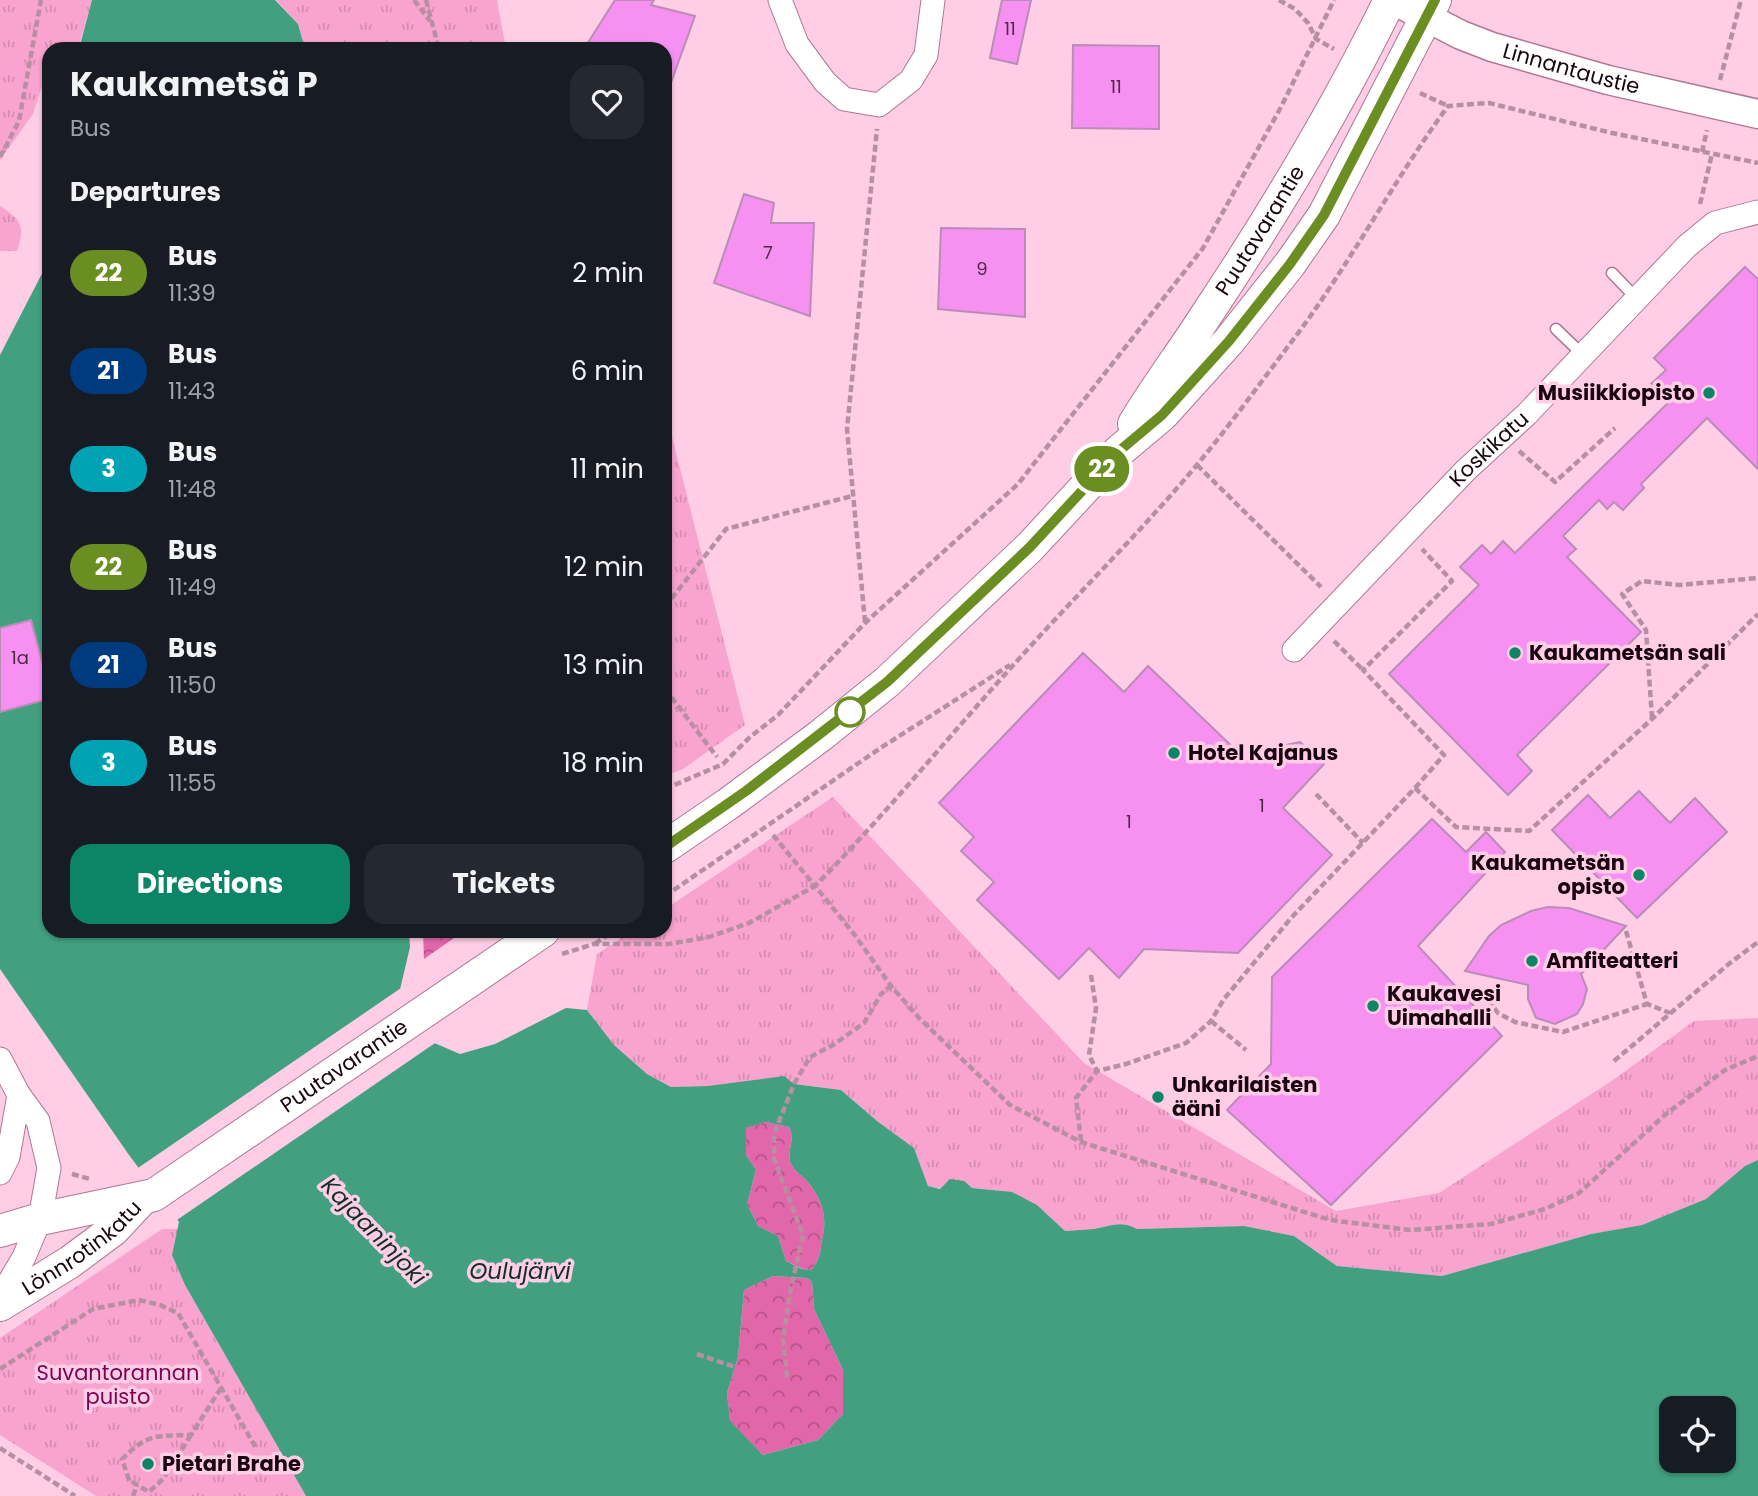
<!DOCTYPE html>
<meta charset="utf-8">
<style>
:root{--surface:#171b24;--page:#242831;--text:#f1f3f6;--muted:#9ea1a6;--accent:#0b8566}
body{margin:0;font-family:Poppins,sans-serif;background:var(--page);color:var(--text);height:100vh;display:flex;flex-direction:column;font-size:26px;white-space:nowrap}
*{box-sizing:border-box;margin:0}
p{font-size:23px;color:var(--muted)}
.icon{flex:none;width:38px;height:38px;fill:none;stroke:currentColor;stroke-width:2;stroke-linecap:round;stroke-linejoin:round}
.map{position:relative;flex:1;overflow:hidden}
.details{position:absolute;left:42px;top:42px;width:630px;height:896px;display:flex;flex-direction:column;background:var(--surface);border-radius:21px;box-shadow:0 2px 5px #0004}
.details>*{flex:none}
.badge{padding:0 14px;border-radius:23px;font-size:24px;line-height:46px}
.controls{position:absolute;left:1659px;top:1396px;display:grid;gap:14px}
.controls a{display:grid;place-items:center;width:77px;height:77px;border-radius:14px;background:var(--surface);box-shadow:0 2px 5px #0004;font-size:35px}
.map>.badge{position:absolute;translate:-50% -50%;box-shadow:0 0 0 4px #fff}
h2{padding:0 28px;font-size:26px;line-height:63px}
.round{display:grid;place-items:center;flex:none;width:74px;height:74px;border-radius:21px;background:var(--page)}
.summary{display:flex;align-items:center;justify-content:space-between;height:119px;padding:0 28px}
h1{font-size:33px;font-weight:700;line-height:52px}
.action{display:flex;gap:14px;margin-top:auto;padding:14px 28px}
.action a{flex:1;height:80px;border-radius:21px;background:var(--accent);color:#fff;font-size:28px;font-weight:700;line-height:80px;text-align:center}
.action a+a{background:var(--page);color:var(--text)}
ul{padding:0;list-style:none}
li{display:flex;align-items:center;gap:21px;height:98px;padding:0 28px}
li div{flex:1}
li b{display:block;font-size:26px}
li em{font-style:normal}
li .badge{min-width:77px;font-weight:700;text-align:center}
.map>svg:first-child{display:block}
.grass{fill:url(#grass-tufts)}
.forest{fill:url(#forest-crowns)}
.water{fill:#42a081;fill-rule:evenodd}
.pier{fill:#ffcde5}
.building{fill:#f691f1;stroke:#ba8db7;stroke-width:2}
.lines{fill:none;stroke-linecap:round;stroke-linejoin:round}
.service-casing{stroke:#b07793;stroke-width:13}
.minor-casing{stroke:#b07793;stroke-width:25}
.tertiary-casing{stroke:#b07793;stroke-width:31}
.secondary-casing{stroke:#b07793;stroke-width:34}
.path{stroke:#b78fa2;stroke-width:4.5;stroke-dasharray:7 3.5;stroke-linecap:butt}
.service{stroke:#fff;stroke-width:10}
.minor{stroke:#fff;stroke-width:23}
.tertiary{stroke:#fff;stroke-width:28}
.secondary{stroke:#fff;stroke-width:32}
.line-casing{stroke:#fff;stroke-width:16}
.line{stroke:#6b8e23;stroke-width:10}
.poi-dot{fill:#0b8566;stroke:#ffcde5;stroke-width:2.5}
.stop-dot{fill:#fff;stroke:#6b8e23;stroke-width:3.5}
.labels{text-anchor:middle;stroke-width:7;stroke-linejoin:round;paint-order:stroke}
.number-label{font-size:18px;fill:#502848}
.street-label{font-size:21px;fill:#18050f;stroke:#ffcde5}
.poi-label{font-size:21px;font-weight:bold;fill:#18050f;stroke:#ffcde5;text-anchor:start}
.park-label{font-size:21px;fill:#790251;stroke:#ffcde5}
.water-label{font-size:23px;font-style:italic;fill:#133026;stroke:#ffcde5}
</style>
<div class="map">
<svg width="1758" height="1496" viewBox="0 0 1758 1496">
<defs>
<pattern id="grass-tufts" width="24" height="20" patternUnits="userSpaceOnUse" patternTransform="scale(1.75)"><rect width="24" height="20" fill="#f9a4ce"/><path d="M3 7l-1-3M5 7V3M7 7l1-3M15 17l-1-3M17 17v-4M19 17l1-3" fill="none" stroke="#d58cb0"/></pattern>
<pattern id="forest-crowns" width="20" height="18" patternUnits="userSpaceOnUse" patternTransform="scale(1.75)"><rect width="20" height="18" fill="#e267aa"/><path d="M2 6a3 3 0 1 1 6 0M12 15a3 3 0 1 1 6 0" fill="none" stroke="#b65389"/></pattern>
</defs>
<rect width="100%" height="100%" fill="#ffcde5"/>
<!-- grass -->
<g class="grass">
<path d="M 0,0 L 92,0 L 78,49 L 49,49 L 49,77 L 42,86 L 33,114 L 0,160 Z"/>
<path d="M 276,0 L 497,0 L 506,49 L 305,49 L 298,24 Z"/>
<path d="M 0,206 C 22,220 25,226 17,251 L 0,251 Z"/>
<path d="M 665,409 L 745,725 L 683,769 L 665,776 Z"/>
<path d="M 833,797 L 1084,1063 L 1336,1211 L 1439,1193 L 1613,1080 L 1694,1021 L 1758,1018 L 1758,1160 L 1745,1166 L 1706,1199 L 1642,1225 L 1591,1234 L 1442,1276 L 1337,1266 L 1294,1236 L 1244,1226 L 1137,1229 C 1121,1220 1110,1226 1093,1229 C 1084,1230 1074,1230 1065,1231 C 1031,1199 1020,1191 972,1188 C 957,1188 943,1190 928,1186 L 914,1148 L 877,1121 L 841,1090 L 794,1084 L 671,1087 L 647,1074 L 614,1045 L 587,1010 L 597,954 L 632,931 L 665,931 L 665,909 Z"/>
<path d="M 162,1229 L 178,1229 L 172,1255 L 185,1285 L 306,1496 L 96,1496 L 0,1435 L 0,1338 Z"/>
</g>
<!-- forest -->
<g class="forest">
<path d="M 423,931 L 464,931 L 424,959 Z"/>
<path d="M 766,1122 L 789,1127 C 796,1140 786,1151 791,1164 C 794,1170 801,1175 806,1180 C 822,1198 828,1217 822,1240 C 820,1252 820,1261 811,1270 L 803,1269 L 786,1261 L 778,1236 L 758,1226 L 747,1204 L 756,1170 L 746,1155 L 745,1128 Z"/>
<path d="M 773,1276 L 807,1278 L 812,1282 L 814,1309 L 843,1370 L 843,1414 L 818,1440 L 763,1455 L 730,1422 L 727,1393 L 738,1357 L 744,1290 Z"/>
</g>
<!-- water -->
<g class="water">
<path d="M 92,0 L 275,0 L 298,24 L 305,49 L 79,49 Z"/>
<path d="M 49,260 L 49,931 L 409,931 L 410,947 L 398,998 L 411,1033 L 460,1054 L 495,1044 L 566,1008 L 587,1010 L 614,1045 L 647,1074 L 671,1087 L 708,1086 L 784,1076 L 794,1084 L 841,1090 L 877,1121 L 914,1148 L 928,1186 L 940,1189 L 950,1179 L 964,1181 L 972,1188 L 1012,1192 L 1037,1205 L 1065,1231 C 1075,1230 1084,1230 1094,1229 C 1110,1226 1121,1220 1137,1229 L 1244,1226 L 1294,1236 L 1337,1266 L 1442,1276 L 1591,1234 L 1642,1225 L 1706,1199 L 1745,1166 L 1758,1160 L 1758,1496 L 306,1496 L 185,1285 L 172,1255 L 179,1222 L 129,1155 L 0,969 L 0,355 ZM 766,1122 L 789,1127 C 796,1140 786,1151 791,1164 C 794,1170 801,1175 806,1180 C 822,1198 828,1217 822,1240 C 820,1252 820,1261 811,1270 L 802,1269 L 786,1261 L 778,1236 L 758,1226 L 747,1204 L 756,1170 L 746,1155 L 746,1128 ZM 773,1276 L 807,1278 L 812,1282 L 814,1309 L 843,1370 L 843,1414 L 818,1440 L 763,1455 L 730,1421 L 727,1393 L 738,1357 L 744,1290 ZM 1671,1409 L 1724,1409 L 1724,1461 L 1671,1461 Z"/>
</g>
<!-- pier -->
<path class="pier" d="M 404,986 L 401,998 L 414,1031 L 438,1041 L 174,1222 L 135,1170 Z"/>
<!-- building -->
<g class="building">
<path d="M 615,0 L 654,0 L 651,5 L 695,16 L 668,91 L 665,91 L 665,49 L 584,49 Z"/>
<path d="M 1002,0 L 1031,0 L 1017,64 L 990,58 Z"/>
<path d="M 1073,45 L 1159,46 L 1159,129 L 1072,128 Z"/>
<path d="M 744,194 L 774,203 L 771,223 L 814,223 L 810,316 L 714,283 Z"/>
<path d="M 941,228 L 1025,229 L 1025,317 L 938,309 Z"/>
<path d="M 1745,267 L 1758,279 L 1758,469 L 1707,418 L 1641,484 L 1644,488 L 1623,510 L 1614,502 L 1607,509 L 1599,500 L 1563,536 L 1576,549 L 1567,557 L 1641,632 L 1517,755 L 1532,771 L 1508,795 L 1389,674 L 1479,585 L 1460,567 L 1482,545 L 1491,554 L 1503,541 L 1515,553 L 1669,402 L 1651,384 L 1666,370 L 1654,358 Z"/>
<path d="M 31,620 L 49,688 L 49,699 L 0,712 L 0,628 Z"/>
<path d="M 1083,653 L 1124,692 L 1148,666 L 1241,755 L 1300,742 L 1324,764 L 1283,808 L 1332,855 L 1238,953 L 1144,949 L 1119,978 L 1089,948 L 1059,979 L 977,900 L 994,882 L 961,851 L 974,837 L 939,803 Z"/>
<path d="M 1639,791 L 1670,823 L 1695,798 L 1727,832 L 1637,918 L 1552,830 L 1588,795 L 1610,818 Z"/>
<path d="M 1432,819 L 1466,852 L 1486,832 L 1505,852 L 1418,946 L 1502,1036 L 1331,1205 L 1227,1110 L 1271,1064 L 1272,977 Z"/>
<path d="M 1548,907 L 1569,908 L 1626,926 L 1581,974 L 1587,989 L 1583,1004 L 1577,1014 L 1555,1024 L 1536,1018 L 1528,999 L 1528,985 L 1465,971 L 1489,936 L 1501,925 L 1531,911 Z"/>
</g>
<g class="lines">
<defs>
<g id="service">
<path d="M 1612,273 L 1637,299"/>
<path d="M 1556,329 L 1583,355"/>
</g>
<g id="minor">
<path d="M 780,0 L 797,44 L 825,82 L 844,99 L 879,105 L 911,80 L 926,55 L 933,0"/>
<path id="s1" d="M 1294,650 L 1466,470 L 1527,414 L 1687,246 L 1715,223 L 1758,212"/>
<path d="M 0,1059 L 19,1095 L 38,1121 L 49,1168 L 40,1219 L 24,1257 L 0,1298"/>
<path d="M 0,1173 L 8,1157 L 19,1095"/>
</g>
<g id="tertiary">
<path id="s2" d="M 1393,0 L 1461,35 L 1492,47 L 1608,80 L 1758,114"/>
</g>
<g id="secondary">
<path id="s3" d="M 1134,424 C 1156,387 1182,353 1205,317 C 1273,215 1336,110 1390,0"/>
<path d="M 665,847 L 728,804 L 820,736 L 887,682 L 1030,547 L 1118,452 L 1162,415 L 1229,341 L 1290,264 L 1324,215 L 1435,0"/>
<path id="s4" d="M 0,1231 L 40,1219 L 154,1195 L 543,931"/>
<path id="s5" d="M 0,1305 L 70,1262 L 113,1230 L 143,1198"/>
</g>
</defs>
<!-- service casing -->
<use href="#service" class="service-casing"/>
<!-- minor casing -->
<use href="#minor" class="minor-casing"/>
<!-- tertiary casing -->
<use href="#tertiary" class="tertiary-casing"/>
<!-- secondary casing -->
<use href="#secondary" class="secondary-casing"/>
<!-- path -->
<g class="path">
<path d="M 414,0 L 430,21"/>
<path d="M 426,0 L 439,49"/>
<path d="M 1279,0 L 1295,9 L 1308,23 L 1316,39 L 1334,49"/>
<path d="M 1720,80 L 1741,0"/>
<path d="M 1420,93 L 1448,106"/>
<path d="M 1702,152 L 1707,130"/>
<path d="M 0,157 L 19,121 L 41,0"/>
<path d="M 1700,204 L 1712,154"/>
<path d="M 1519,451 L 1555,482 L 1615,428"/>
<path d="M 1197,465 L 1321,587"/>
<path d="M 665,607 L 726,529 L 852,496"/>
<path d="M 865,622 L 847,429 L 877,129"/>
<path d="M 1334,641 L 1363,670"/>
<path d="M 665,689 L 717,757"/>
<path d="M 1652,718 L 1646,630 L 1622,594 L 1642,581 L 1679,585 L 1758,578"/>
<path d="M 1415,788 L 1444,755 L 1363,670 L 1452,581 L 1422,549"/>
<path d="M 665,789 L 723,764 L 750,737 L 778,715 L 865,623 L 1018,484 L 1203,248 L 1281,107 L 1334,0"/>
<path d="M 1316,794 L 1363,843"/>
<path d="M 773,835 L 815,886 C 886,814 949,736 1017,661 C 1076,595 1139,534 1196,466 C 1231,424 1263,379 1296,336 C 1351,262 1394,180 1448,106 L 1489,103 L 1612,133 L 1758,163"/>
<path d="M 665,896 L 879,749 L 1010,665"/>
<path d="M 1626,931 L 1647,1004 L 1670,1013"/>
<path d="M 595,944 L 613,931"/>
<path d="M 562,954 L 594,944 L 669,944 L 709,937 L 749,923 L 815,886 L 854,934 L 891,986 L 920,1019 L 1010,1105 L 1081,1142 L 1330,1220 L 1410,1230 L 1491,1224 L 1545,1209 L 1579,1193 L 1666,1114 L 1725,1070 L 1758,1056"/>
<path d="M 1091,975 L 1096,1008 L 1089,1055 L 1097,1071"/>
<path d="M 1488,1000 L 1498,1013 L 1515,1022 L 1563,1032 L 1647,1004"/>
<path d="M 1211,1021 L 1246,1050"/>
<path d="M 1614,1061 L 1730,963 L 1758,942"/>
<path d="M 1081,1141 L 1076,1098 L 1097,1071 L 1126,1064 L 1186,1043 L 1211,1021 L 1224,999 L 1291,918 L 1415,788 L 1456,827 L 1529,831 L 1652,719 L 1758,614"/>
<path d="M 72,1174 L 90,1179"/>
<path d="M 697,1354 L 735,1367"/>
<path d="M 0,1369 L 93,1309 L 139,1300 L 160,1305 L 178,1313 L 256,1448"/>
<path d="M 787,1377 L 783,1339 L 791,1288 L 803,1235 L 774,1159 L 774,1134 L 794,1084 L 810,1057 L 833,1045 L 864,1023 L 881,994 L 891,986"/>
<path d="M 191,1435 L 163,1479 L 149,1492 L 129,1480 L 122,1459 C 149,1433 155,1436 191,1435 L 221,1388"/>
<path d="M 0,1448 L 75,1496"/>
<path d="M 133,1496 L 137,1485"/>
</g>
<!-- service -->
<use href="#service" class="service"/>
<!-- minor -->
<use href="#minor" class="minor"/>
<!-- tertiary -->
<use href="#tertiary" class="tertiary"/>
<!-- secondary -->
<use href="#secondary" class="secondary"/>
</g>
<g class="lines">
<defs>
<path id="line" d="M 665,847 L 746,791 L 887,682 L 1030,547 L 1118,452 L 1162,415 L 1229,341 L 1290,264 L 1324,215 L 1435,0"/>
</defs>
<!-- line casing -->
<use href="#line" class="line-casing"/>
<!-- line -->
<use href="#line" class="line"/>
</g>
<!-- markers -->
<g class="poi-dot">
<circle cx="1709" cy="393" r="7"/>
<circle cx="1515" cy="653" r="7"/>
<circle cx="1174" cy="753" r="7"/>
<circle cx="1639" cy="875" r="7"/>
<circle cx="1532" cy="961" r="7"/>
<circle cx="1373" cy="1006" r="7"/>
<circle cx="1158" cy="1097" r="7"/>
<circle cx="148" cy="1464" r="7"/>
</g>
<circle class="stop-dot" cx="850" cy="712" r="14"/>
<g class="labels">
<!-- number labels -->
<g class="number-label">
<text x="1010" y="35">11</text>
<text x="1116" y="93">11</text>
<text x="768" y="259">7</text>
<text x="982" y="275">9</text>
<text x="20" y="664">1a</text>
<text x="1262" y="812">1</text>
<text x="1129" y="828">1</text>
</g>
<!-- street labels -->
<g class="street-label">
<text dy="7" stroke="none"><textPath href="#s2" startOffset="192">Linnantaustie</textPath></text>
<text dy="7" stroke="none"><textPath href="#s3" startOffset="231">Puutavarantie</textPath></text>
<text dy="7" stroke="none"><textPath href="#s1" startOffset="280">Koskikatu</textPath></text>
<text dy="7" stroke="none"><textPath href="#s4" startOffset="388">Puutavarantie</textPath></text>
<text dy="7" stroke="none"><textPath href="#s5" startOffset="100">Lönnrotinkatu</textPath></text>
</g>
<!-- poi labels -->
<g class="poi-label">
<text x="1695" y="400" text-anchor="end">Musiikkiopisto</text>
<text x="1529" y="660">Kaukametsän sali</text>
<text x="1188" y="760">Hotel Kajanus</text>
<text x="1625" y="870" text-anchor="end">Kaukametsän<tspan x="1625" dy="24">opisto</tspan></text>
<text x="1546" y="968">Amfiteatteri</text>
<text x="1387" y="1001">Kaukavesi<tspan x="1387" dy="24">Uimahalli</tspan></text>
<text x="1172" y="1092">Unkarilaisten<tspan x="1172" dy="24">ääni</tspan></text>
<text x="162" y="1471">Pietari Brahe</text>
</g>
<!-- park labels -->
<g class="park-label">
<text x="118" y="1380">Suvantorannan<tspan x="118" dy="24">puisto</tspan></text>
</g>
<!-- water labels -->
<g class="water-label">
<text transform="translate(374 1231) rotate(46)" y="8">Kajaaninjoki</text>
<text x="520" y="1279">Oulujärvi</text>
</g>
</g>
</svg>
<div class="controls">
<a><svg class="icon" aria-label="locate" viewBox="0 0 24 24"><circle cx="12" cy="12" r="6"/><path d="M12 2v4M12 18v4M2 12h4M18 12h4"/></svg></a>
</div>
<b class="badge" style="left:1102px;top:469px;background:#6b8e23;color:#fff">22</b>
<section class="details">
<div class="summary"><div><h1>Kaukametsä P</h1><p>Bus</p></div><a class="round"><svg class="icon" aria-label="heart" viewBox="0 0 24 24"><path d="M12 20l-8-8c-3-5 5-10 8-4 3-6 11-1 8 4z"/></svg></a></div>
<h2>Departures</h2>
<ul>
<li><span class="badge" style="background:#6b8e23;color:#fff">22</span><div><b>Bus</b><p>11:39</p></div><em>2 min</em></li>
<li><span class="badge" style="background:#003b80;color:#fff">21</span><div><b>Bus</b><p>11:43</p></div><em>6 min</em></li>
<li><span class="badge" style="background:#00a3b4;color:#fff">3</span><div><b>Bus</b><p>11:48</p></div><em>11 min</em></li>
<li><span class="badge" style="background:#6b8e23;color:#fff">22</span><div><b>Bus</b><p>11:49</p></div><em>12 min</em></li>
<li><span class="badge" style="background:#003b80;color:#fff">21</span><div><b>Bus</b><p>11:50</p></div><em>13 min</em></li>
<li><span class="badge" style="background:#00a3b4;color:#fff">3</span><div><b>Bus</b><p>11:55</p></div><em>18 min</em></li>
</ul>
<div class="action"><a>Directions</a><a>Tickets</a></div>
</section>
</div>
